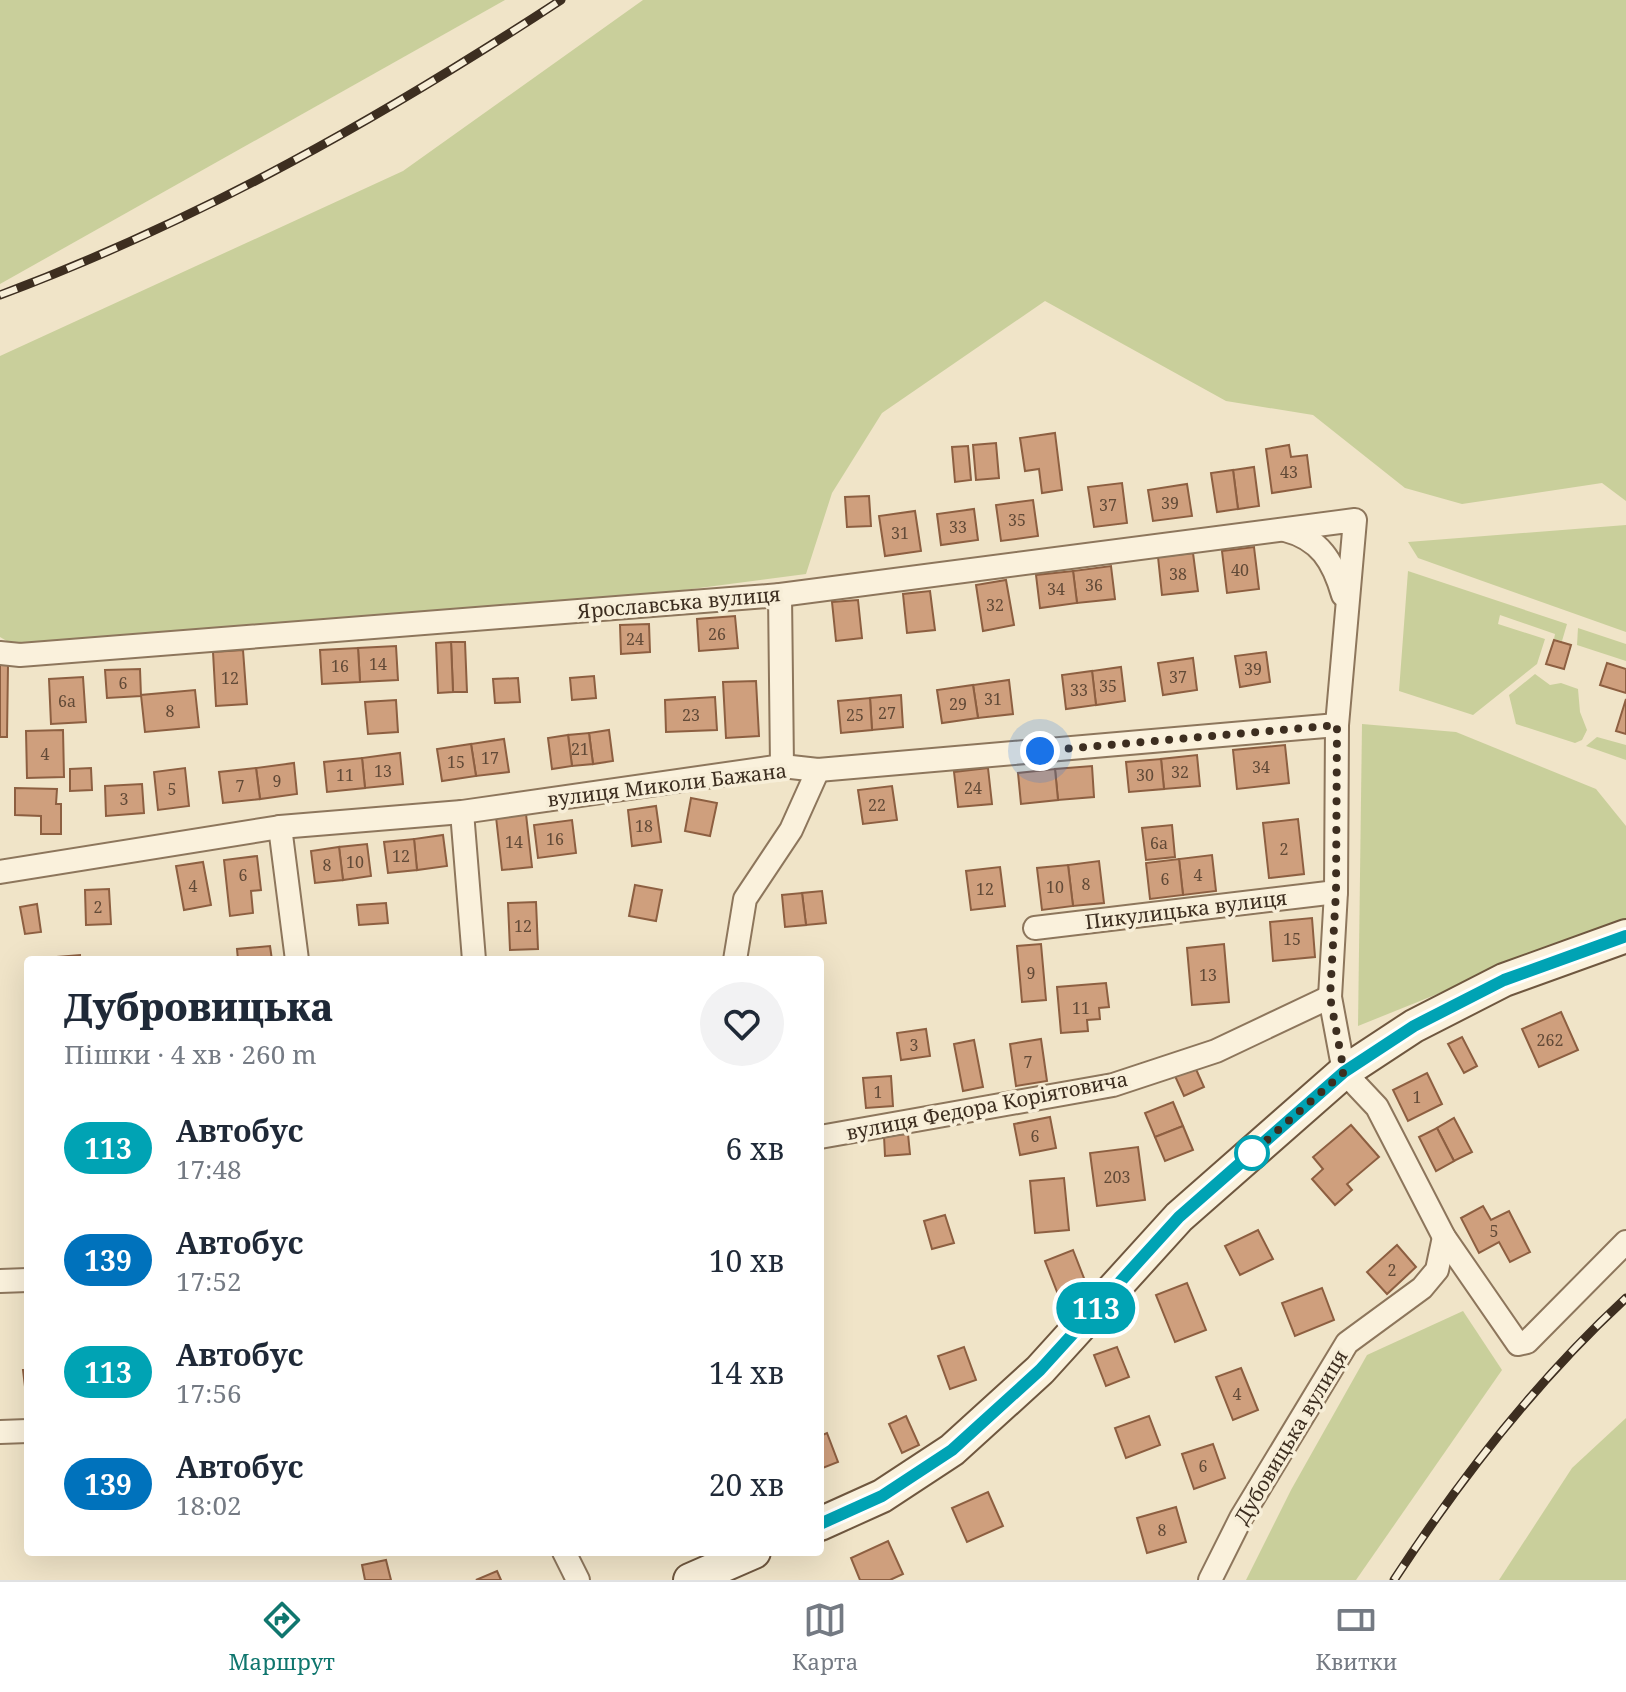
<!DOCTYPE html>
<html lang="uk">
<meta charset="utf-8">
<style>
:root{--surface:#fff;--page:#f2f2f3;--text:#1f2937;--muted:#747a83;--line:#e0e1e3;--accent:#0f766e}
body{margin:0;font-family:"Noto Serif",serif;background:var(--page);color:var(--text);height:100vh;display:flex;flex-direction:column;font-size:30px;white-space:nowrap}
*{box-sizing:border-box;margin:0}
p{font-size:26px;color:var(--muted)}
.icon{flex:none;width:44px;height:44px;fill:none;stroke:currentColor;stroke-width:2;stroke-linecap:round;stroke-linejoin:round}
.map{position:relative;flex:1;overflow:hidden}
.sheet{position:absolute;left:24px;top:956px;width:800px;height:600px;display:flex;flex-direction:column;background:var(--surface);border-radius:8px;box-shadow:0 8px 32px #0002}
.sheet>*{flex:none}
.badge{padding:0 16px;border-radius:26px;font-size:28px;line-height:52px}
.you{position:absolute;width:40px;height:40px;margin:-20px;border:6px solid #fff;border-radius:50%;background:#1a73e8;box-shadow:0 0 0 12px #1a73e833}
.map>.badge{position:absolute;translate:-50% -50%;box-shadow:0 0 0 4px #fff}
.round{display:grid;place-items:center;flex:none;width:84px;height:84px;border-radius:42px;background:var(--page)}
.overview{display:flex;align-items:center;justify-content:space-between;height:136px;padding:0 40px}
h1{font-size:38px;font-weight:800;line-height:60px}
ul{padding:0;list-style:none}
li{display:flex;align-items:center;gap:24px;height:112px;padding:0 40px}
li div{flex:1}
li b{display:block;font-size:30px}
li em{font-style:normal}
li .badge{min-width:88px;font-weight:700;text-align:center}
.menu{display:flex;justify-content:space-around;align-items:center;height:112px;border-top:2px solid var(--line);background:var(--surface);font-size:22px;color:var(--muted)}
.menu a{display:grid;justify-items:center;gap:4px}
.menu .current{color:var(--accent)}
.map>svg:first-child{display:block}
.green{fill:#c9cf9b}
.building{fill:#cf9f7d;stroke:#8d5f41;stroke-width:2}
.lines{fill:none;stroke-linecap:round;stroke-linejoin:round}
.minor-casing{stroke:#8d765c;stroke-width:26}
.secondary-casing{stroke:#6f573f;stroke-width:36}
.minor{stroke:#faf1dc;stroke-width:22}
.secondary{stroke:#faf1dc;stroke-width:32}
.rail-casing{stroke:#3d2e20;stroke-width:9}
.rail{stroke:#f7eed8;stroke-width:6;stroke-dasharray:18;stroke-linecap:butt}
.line-casing{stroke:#fff;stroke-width:18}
.line{stroke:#00a3b4;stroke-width:12}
.walk{stroke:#3d2e20;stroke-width:8;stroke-dasharray:0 14.4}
.stop-dot{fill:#fff;stroke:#00a3b4;stroke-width:4}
.labels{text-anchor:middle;stroke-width:7;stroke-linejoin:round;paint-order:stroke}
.number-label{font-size:16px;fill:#624a37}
.street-label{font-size:20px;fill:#3d2e20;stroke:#f7eed8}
</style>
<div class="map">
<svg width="1626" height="1580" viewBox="0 0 1626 1580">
<rect width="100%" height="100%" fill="#f0e4c8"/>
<!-- green -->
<g class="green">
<path d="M 0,0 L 505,0 L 0,284 Z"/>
<path d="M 643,0 L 1626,0 L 1626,501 L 1602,483 L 1462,504 L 1405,488 L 1313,415 L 1226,401 L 1045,301 L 882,413 L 832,493 L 806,574 L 547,608 L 22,650 L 0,637 L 0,356 L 403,171 Z"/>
<path d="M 1626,525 L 1626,632 L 1418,558 L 1408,542 Z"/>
<path d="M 1408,571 L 1567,624 L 1562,641 L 1554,639 L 1555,634 L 1500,615 L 1498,624 L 1545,639 L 1537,664 L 1473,715 L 1399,691 Z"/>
<path d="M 1578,628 L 1626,644 L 1626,661 L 1577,645 Z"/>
<path d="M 1535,674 L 1550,685 L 1561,683 L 1578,689 L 1580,712 L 1587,730 L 1582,740 L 1575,743 L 1516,724 L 1509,695 Z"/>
<path d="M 1362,724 L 1456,732 L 1596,789 L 1626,826 L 1626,918 L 1358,1026 Z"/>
<path d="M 1597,737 L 1626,745 L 1626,760 L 1586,746 Z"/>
<path d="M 1463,1311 L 1502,1370 L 1356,1580 L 1246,1580 L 1291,1490 L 1367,1355 Z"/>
<path d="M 1626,1418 L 1626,1580 L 1499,1580 L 1572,1468 Z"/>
</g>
<!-- building -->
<g class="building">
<path d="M 1055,433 L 1062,490 L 1042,493 L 1039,469 L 1025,471 L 1020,438 Z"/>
<path d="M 996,443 L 999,478 L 976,480 L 973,445 Z"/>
<path d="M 1289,445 L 1291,457 L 1307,455 L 1311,487 L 1272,493 L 1266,449 Z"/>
<path d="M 968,446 L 971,480 L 955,482 L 952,447 Z"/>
<path d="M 1254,467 L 1259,506 L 1238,509 L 1233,470 Z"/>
<path d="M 1233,470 L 1238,509 L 1217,512 L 1211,473 Z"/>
<path d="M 1122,483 L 1127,523 L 1094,527 L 1088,487 Z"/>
<path d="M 1187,484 L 1192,516 L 1153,521 L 1148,490 Z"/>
<path d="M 869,496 L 871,526 L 847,527 L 845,497 Z"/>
<path d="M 1033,500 L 1038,536 L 1001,541 L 996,505 Z"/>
<path d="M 974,509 L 978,540 L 941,545 L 937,514 Z"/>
<path d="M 915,511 L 921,551 L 885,556 L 879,516 Z"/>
<path d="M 1254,547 L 1259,589 L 1227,593 L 1222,551 Z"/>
<path d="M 1193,553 L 1198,591 L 1162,595 L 1158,557 Z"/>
<path d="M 1111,566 L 1115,599 L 1077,603 L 1073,571 Z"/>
<path d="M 1073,571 L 1077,603 L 1040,608 L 1036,575 Z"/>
<path d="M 1006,580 L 1014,625 L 983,631 L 976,585 Z"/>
<path d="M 930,591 L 935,630 L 907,633 L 903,594 Z"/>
<path d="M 858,600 L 862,638 L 836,641 L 832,602 Z"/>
<path d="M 735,616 L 738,648 L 699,651 L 697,619 Z"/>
<path d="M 649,624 L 650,652 L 621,654 L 620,625 Z"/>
<path d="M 1554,640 L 1571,645 L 1564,669 L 1546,664 Z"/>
<path d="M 451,642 L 465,642 L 467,692 L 453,692 Z"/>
<path d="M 451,642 L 453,692 L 438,693 L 436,643 Z"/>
<path d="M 396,646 L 398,680 L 360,682 L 358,648 Z"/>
<path d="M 358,648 L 360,682 L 322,684 L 320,650 Z"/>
<path d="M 243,650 L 247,704 L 216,706 L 213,652 Z"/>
<path d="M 1266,652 L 1270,682 L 1240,687 L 1235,656 Z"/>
<path d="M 1193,658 L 1197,690 L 1163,695 L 1158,663 Z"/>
<path d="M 1607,663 L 1626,669 L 1626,693 L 1600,685 Z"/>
<path d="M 0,665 L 8,665 L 7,737 L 0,737 Z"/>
<path d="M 1121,667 L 1125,701 L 1096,705 L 1092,671 Z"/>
<path d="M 140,669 L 141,696 L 107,698 L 105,670 Z"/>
<path d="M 1092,671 L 1096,705 L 1066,709 L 1062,675 Z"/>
<path d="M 594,676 L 596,698 L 572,700 L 570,678 Z"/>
<path d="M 83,677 L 86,722 L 51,724 L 49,679 Z"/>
<path d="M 518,678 L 520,702 L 495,703 L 493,679 Z"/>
<path d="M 1009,680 L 1013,714 L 978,718 L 973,685 Z"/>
<path d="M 756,681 L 759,736 L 726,738 L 723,682 Z"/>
<path d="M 973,685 L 978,718 L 942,723 L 937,690 Z"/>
<path d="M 195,690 L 199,727 L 145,732 L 141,695 Z"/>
<path d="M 901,695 L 903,727 L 872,730 L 870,698 Z"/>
<path d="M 715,697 L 717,730 L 666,732 L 665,700 Z"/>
<path d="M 870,698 L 872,730 L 841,733 L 838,701 Z"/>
<path d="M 1626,699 L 1626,734 L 1616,731 Z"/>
<path d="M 396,700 L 398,732 L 368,734 L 365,702 Z"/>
<path d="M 63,730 L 64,777 L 27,778 L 26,731 Z"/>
<path d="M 609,730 L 613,761 L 593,764 L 589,733 Z"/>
<path d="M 589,733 L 593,764 L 572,766 L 568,735 Z"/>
<path d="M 568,735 L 572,766 L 552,769 L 548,738 Z"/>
<path d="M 504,739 L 509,772 L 476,776 L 471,744 Z"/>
<path d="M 471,744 L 476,776 L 442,781 L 437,749 Z"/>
<path d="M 1285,745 L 1289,783 L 1237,789 L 1233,750 Z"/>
<path d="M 400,753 L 403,784 L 365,788 L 362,758 Z"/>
<path d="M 1197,755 L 1200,786 L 1164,789 L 1161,759 Z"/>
<path d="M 362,758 L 365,788 L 327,792 L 324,762 Z"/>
<path d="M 1161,759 L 1164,789 L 1129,792 L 1126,762 Z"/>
<path d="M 294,763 L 297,794 L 260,799 L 256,768 Z"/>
<path d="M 1092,766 L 1094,797 L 1058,800 L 1055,769 Z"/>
<path d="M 91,768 L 92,790 L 70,791 L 70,769 Z"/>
<path d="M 185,768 L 189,806 L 158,810 L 154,772 Z"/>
<path d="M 256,768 L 260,799 L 223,803 L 219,772 Z"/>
<path d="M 988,768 L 992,804 L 958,807 L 954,772 Z"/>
<path d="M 1055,769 L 1058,800 L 1021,804 L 1018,773 Z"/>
<path d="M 142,784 L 144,813 L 106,816 L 105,786 Z"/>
<path d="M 892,786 L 897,820 L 863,824 L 858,790 Z"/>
<path d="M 15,788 L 57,789 L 56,804 L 61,804 L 61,834 L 41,834 L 41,816 L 15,815 Z"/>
<path d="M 691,798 L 717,803 L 710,836 L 685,831 Z"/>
<path d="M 656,806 L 661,842 L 632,846 L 628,810 Z"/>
<path d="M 526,814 L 532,867 L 502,870 L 496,817 Z"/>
<path d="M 1298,819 L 1304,874 L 1269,878 L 1263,823 Z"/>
<path d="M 572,820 L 576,853 L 538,858 L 534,825 Z"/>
<path d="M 1172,825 L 1175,857 L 1146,860 L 1142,828 Z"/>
<path d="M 443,835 L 447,866 L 417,870 L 414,839 Z"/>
<path d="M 414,839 L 417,870 L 388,873 L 384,842 Z"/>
<path d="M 367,844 L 371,876 L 343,880 L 339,847 Z"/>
<path d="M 339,847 L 343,880 L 315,883 L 311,851 Z"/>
<path d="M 1212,855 L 1216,891 L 1183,895 L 1179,859 Z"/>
<path d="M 257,856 L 261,890 L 251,891 L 253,913 L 230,916 L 224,860 Z"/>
<path d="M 1179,859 L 1183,895 L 1150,899 L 1146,863 Z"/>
<path d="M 1099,861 L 1104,903 L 1073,906 L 1068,865 Z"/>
<path d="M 203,862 L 211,905 L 184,910 L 176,866 Z"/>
<path d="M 1068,865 L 1073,906 L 1042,910 L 1037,868 Z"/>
<path d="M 1000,867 L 1005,906 L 971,910 L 966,871 Z"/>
<path d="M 635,885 L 662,890 L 656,921 L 629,916 Z"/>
<path d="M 109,889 L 111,924 L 86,925 L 85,890 Z"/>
<path d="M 822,891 L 826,923 L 806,925 L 802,893 Z"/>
<path d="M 802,893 L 806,925 L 785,927 L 782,895 Z"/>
<path d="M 536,902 L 538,949 L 510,950 L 508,903 Z"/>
<path d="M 386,903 L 388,923 L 359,925 L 357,905 Z"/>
<path d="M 37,904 L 41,932 L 25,934 L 20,907 Z"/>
<path d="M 1312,918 L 1315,957 L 1273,961 L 1270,922 Z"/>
<path d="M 1041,944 L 1046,1000 L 1022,1002 L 1017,946 Z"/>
<path d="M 1224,944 L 1229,1002 L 1192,1005 L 1187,948 Z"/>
<path d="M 270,946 L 272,960 L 238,960 L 237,949 Z"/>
<path d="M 80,955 L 80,960 L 45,960 L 45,958 Z"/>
<path d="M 1106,983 L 1109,1007 L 1099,1008 L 1100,1019 L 1087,1020 L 1088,1031 L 1061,1033 L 1057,987 Z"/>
<path d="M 1561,1012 L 1578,1050 L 1539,1067 L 1522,1029 Z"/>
<path d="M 926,1029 L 930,1056 L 901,1060 L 897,1033 Z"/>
<path d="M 1462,1037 L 1477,1066 L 1464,1073 L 1448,1044 Z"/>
<path d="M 1041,1039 L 1047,1081 L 1016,1086 L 1010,1044 Z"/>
<path d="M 974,1040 L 983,1087 L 963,1091 L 954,1044 Z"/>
<path d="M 1195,1067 L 1204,1087 L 1184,1096 L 1175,1076 Z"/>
<path d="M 1427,1073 L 1442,1104 L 1408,1121 L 1393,1090 Z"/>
<path d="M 891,1076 L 893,1106 L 866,1108 L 863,1078 Z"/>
<path d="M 1173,1102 L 1183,1126 L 1155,1137 L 1145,1113 Z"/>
<path d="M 1050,1117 L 1056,1148 L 1020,1155 L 1014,1124 Z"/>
<path d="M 1454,1118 L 1472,1152 L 1454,1161 L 1437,1128 Z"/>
<path d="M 1351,1125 L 1379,1157 L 1347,1184 L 1352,1190 L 1335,1205 L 1312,1179 L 1323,1169 L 1313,1157 Z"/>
<path d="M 1183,1126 L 1193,1150 L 1165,1161 L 1155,1137 Z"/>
<path d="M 1437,1128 L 1454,1161 L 1436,1171 L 1419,1137 Z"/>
<path d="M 908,1134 L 910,1154 L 885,1156 L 884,1136 Z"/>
<path d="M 1138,1147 L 1145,1200 L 1097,1206 L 1090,1153 Z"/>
<path d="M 1064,1178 L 1069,1230 L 1035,1233 L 1030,1181 Z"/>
<path d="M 1483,1206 L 1491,1220 L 1509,1211 L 1530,1252 L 1510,1262 L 1499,1242 L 1479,1253 L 1461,1218 Z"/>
<path d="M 945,1215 L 954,1243 L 932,1249 L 924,1221 Z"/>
<path d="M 1258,1230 L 1273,1259 L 1240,1275 L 1225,1246 Z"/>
<path d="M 1397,1245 L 1416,1267 L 1387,1294 L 1367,1272 Z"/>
<path d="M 1073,1250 L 1089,1291 L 1061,1302 L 1045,1261 Z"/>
<path d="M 1187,1283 L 1206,1330 L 1175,1342 L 1156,1295 Z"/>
<path d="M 1322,1288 L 1334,1320 L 1295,1336 L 1282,1303 Z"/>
<path d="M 964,1347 L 976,1380 L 950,1389 L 938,1356 Z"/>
<path d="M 1117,1347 L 1129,1377 L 1106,1386 L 1094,1355 Z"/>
<path d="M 1241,1368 L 1258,1410 L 1233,1420 L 1216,1377 Z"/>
<path d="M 23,1370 L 28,1370 L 28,1412 Z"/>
<path d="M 906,1416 L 919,1445 L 902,1453 L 889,1424 Z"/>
<path d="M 1149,1416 L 1160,1445 L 1126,1458 L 1115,1428 Z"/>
<path d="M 827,1433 L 838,1462 L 820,1469 L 820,1436 Z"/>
<path d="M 1213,1444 L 1225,1478 L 1194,1489 L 1182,1454 Z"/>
<path d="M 988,1492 L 1003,1526 L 967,1542 L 952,1508 Z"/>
<path d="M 1176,1507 L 1186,1542 L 1147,1553 L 1137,1518 Z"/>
<path d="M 888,1541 L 903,1574 L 890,1580 L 860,1580 L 851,1558 Z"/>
<path d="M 386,1560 L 391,1580 L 365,1580 L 362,1565 Z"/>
<path d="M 497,1571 L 501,1580 L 476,1580 Z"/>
</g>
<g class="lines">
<defs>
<g id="minor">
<path d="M 1285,530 C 1320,539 1333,561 1343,595"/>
<path d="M 780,595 L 782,766"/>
<path d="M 0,653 L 20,655 L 780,595 L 1355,520 L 1337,725 L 1336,892 L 1330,997 L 1344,1072 L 1377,1107 L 1444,1237 L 1518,1344 L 1527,1342 L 1626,1242"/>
<path d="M 462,812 L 474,960"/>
<path d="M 280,827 L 297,960"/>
<path d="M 0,872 L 280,827 L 462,812 L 782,766 L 818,770 L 1337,725"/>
<path d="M 1035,928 L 1336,892"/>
<path d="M 735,960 L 745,899 L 791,830 L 818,770"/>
<path d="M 820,1137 L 1113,1085 L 1216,1051 L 1330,997"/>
<path d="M 0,1281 L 28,1280"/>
<path d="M 0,1432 L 28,1431"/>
<path d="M 564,1552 L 578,1580"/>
<path d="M 1210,1580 L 1241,1518 L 1347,1343 L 1422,1288 L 1437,1270 L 1444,1237"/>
</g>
<g id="secondary">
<path d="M 820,1524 L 882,1496 L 952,1450 L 1040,1370 L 1179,1217 L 1344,1072 L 1414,1026 L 1504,980 L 1626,936"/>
<path d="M 690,1580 L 754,1552"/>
</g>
</defs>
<!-- minor casing -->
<use href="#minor" class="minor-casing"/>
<!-- secondary casing -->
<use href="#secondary" class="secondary-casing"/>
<!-- minor -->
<use href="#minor" class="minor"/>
<!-- secondary -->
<use href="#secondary" class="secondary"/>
<defs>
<g id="rail">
<path d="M 0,295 C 201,220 382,117 561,0"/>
<path d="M 1394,1580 C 1460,1479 1537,1380 1626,1298"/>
</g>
</defs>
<!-- rail casing -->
<use href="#rail" class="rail-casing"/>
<!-- rail -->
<use href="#rail" class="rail"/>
</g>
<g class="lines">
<defs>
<path id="line" d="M 820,1524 L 882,1496 L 952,1450 L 1040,1370 L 1179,1217 L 1344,1072 L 1414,1026 L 1504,980 L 1626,936"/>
</defs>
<!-- line casing -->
<use href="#line" class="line-casing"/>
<!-- line -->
<use href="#line" class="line"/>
<!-- walk -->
<path class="walk" d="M 1040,751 L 1337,725 L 1336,892 L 1330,997 L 1344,1072 L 1250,1155 L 1252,1153"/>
</g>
<!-- markers -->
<circle class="stop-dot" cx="1252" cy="1153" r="16"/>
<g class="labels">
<!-- number labels -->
<g class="number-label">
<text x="1289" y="478">43</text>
<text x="1170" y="509">39</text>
<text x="1108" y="511">37</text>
<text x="1017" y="526">35</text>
<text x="958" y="533">33</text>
<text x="900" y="539">31</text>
<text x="1240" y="576">40</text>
<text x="1178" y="580">38</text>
<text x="1094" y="591">36</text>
<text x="1056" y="595">34</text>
<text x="995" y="611">32</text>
<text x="717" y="640">26</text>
<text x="635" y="645">24</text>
<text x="378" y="670">14</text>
<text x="340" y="672">16</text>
<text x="1253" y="675">39</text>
<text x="1178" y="683">37</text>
<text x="230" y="684">12</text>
<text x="123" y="689">6</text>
<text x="1108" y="692">35</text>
<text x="1079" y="696">33</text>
<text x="993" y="705">31</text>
<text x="67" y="707">6а</text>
<text x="958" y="710">29</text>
<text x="170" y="717">8</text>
<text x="887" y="719">27</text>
<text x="691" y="721">23</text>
<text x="855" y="721">25</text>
<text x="580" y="755">21</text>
<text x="45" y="760">4</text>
<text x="490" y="764">17</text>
<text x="456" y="768">15</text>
<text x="1261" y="773">34</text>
<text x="383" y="777">13</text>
<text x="1180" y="778">32</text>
<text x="345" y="781">11</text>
<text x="1145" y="781">30</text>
<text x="277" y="787">9</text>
<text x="240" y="792">7</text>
<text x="973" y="794">24</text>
<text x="172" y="795">5</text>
<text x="124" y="805">3</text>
<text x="877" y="811">22</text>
<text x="644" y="832">18</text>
<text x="555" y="845">16</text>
<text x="514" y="848">14</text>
<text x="1159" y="849">6а</text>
<text x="1284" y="855">2</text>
<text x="401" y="862">12</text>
<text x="355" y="868">10</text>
<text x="327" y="871">8</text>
<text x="243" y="881">6</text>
<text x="1198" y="881">4</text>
<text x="1165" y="885">6</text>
<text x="1086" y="890">8</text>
<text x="193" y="892">4</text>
<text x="1055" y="893">10</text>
<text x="985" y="895">12</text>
<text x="98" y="913">2</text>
<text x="523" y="932">12</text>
<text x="1292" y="945">15</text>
<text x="1031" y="979">9</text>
<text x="1208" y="981">13</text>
<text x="1081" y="1014">11</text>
<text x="1550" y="1046">262</text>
<text x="914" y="1051">3</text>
<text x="1028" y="1068">7</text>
<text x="878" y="1098">1</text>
<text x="1417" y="1103">1</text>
<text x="1035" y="1142">6</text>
<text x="1117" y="1183">203</text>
<text x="1494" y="1237">5</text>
<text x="1392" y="1276">2</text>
<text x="1237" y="1400">4</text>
<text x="1203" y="1472">6</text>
<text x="1162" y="1536">8</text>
</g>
<!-- street labels -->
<g class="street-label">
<text transform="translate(679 603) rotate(-5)" y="7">Ярославська вулиця</text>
<text transform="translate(667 785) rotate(-7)" y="7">вулиця Миколи Бажана</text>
<text transform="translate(1186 910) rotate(-7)" y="7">Пикулицька вулиця</text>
<text transform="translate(987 1106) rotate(-11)" y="7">вулиця Федора Коріятовича</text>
<text transform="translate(1291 1437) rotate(-59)" y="7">Дубовицька вулиця</text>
</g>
</g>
</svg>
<div class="you" style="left:1040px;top:751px"></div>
<b class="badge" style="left:1096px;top:1308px;background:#00a3b4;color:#fff">113</b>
<section class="sheet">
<div class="overview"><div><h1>Дубровицька</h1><p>Пішки · 4 хв · 260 m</p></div><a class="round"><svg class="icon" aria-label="heart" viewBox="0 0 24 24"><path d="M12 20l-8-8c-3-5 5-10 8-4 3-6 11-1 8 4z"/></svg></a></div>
<ul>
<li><span class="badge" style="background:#00a3b4;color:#fff">113</span><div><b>Автобус</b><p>17:48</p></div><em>6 хв</em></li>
<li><span class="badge" style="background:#0072bc;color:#fff">139</span><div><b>Автобус</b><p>17:52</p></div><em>10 хв</em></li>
<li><span class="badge" style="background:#00a3b4;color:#fff">113</span><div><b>Автобус</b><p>17:56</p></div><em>14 хв</em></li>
<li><span class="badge" style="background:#0072bc;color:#fff">139</span><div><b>Автобус</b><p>18:02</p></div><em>20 хв</em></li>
</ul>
</section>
</div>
<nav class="menu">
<a class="current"><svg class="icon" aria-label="directions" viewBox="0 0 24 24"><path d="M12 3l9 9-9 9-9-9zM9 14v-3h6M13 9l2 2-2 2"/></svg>Маршрут</a>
<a><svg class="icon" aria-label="map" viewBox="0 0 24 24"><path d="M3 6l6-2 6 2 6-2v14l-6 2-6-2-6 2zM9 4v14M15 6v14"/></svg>Карта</a>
<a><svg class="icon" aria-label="tickets" viewBox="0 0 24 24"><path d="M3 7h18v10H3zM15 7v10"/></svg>Квитки</a>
</nav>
